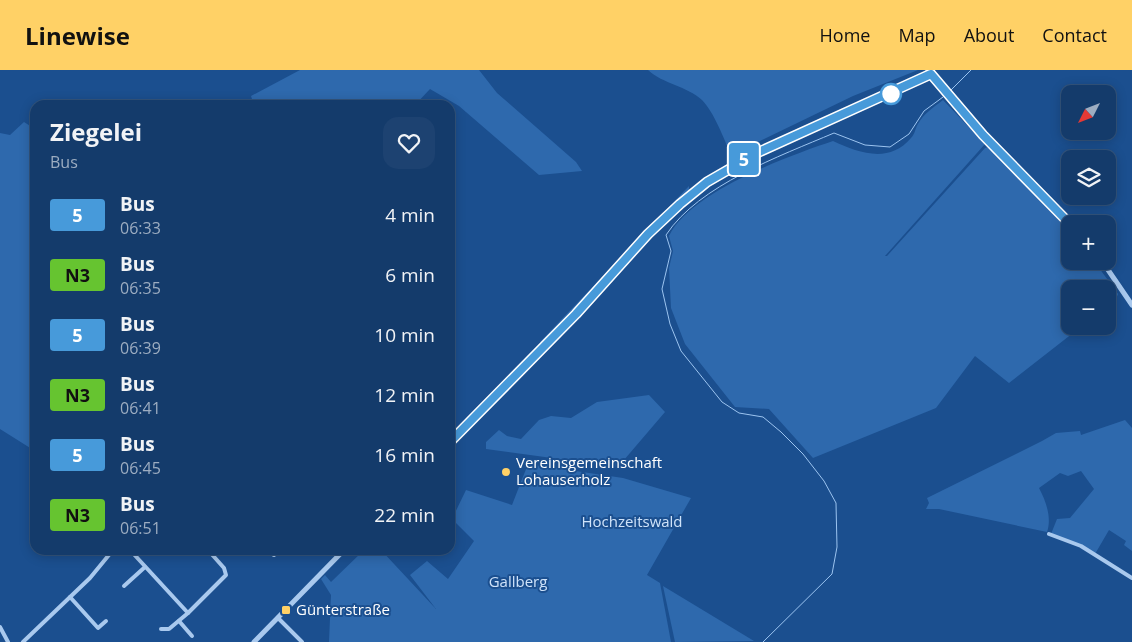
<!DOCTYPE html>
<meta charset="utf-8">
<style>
:root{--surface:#143b6b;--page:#1d4271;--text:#f1f3f6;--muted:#9dadc1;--line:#33557e;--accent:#ffd166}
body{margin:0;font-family:"Open Sans",sans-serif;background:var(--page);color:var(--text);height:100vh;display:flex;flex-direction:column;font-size:19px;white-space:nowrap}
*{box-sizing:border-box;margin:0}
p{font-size:16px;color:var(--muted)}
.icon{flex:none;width:28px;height:28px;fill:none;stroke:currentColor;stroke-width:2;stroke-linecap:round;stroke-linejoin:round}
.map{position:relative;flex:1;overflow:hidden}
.drawer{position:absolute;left:30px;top:30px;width:425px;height:455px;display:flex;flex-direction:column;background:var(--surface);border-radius:15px;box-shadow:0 2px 12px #0003,0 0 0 1px var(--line)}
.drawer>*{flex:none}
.badge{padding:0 10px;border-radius:4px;font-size:18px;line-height:32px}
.needle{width:32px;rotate:228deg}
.buttons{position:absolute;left:1061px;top:15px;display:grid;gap:10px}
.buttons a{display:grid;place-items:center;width:55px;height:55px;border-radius:10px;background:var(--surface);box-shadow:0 2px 12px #0003,0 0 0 1px var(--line);font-size:25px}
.map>.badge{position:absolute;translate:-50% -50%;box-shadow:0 0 0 2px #fff}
.round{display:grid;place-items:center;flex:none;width:52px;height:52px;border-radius:15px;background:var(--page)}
.head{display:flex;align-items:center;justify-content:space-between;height:85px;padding:0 20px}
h1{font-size:24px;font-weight:700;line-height:38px}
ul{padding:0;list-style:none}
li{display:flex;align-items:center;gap:15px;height:60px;padding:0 20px}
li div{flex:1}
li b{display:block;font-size:19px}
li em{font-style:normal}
li .badge{min-width:55px;font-weight:700;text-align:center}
header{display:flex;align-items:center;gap:30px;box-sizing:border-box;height:70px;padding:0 25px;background:var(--accent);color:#111}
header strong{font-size:24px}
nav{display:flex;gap:28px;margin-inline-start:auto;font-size:18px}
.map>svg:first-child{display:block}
.green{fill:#2e69ad}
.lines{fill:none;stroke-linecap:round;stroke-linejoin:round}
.stream{stroke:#9cc4f0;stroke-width:1}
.minor{stroke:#a9c9ee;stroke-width:4}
.tertiary{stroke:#a9c9ee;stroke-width:5}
.line-casing{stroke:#fff;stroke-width:11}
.line{stroke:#479ada;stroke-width:8}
.stop-dot{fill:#fff;stroke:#479ada;stroke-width:2.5}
.poi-dot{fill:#ffd166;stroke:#1b4f8f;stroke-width:2}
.labels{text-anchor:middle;stroke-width:4;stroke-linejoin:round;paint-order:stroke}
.poi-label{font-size:15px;fill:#fff;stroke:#1b4f8f;text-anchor:start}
.park-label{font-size:15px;fill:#cfe3fa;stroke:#1b4f8f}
</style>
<header>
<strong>Linewise</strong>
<nav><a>Home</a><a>Map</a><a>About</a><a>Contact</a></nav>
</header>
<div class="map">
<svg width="1132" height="572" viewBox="0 0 1132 572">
<rect width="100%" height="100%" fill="#1b4f8f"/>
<!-- green -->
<g class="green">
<path d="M 300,0 L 479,0 L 497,23 L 576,92 L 582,101 L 539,105 L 459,36 L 430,19 L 415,35 L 254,35 L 251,26 Z"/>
<path d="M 648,0 L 918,0 L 853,26 L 731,85 C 724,69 714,42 702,30 C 687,16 663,14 648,0 Z"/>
<path d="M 943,30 L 985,74 L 885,186 L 887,186 L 985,78 L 988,77 L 1070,162 L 1070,191 L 1094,191 L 1118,224 L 1116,229 L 1108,237 L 1108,219 L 1070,219 L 1070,256 L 1082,256 L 1009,313 L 975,286 L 936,338 L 813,388 L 769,339 L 735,337 L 685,274 L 671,238 L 669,198 L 673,181 L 669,166 C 690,122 788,86 833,71 C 859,83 889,94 911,68 C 915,64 915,59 918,54 C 924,43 933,38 943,30 Z"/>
<path d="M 24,52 L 35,59 L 35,381 L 0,359 L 0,63 L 10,65 Z"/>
<path d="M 689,116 L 689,123 L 651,158 L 544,273 L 540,272 Z"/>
<path d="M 649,325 L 665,342 L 618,397 L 486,379 L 486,372 L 499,360 L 507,366 L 521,369 L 539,350 L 551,346 L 571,348 L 597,332 Z"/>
<path d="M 1125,350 L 1132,358 L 1132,481 L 1124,475 L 1126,471 L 1109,460 L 1095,484 L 1051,464 L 1057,449 L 1070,448 L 1094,419 L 1081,401 L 1068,406 L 1060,403 L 1039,418 C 1046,431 1052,448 1047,462 L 939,439 L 926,439 L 929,433 L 927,428 L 1042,371 L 1056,363 L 1080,361 L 1081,365 Z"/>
<path d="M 528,394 L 623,408 L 691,428 L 647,505 L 660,513 L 671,572 L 329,572 L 331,525 L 321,509 L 325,505 L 331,512 L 364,480 L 381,480 L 436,539 L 410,505 L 427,491 L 448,509 L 474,471 L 452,449 L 466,420 L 512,435 Z"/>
<path d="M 663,516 L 754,571 L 675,572 Z"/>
</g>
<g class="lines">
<!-- stream -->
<g class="stream">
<path d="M 951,20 L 971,0"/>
<path d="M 763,572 L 832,504 L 837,477 L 836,433 L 824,411 L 803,384 L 781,362 L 763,347 L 739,343 L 722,332 L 681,281 L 670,254 L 662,219 L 671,181 L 666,165 C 699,115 780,86 834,63 L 865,75 L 890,77 L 909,64 L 924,41 L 943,27"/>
</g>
<!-- minor -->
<g class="minor">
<path d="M 1049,464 L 1081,476 L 1132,508"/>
<path d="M 130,480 L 188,543 L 226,505 L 224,498 L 208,480"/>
<path d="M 267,480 L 274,485"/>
<path d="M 124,516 L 145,497"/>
<path d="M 70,527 L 98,558 L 106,551"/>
<path d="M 278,548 L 302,572"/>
<path d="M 179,551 L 192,566"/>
<path d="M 0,557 L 8,572"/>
<path d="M 161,559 L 169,559 L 188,543"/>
<path d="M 23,572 L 90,508 L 113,480"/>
</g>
<!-- tertiary -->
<g class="tertiary">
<path d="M 928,0 L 983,65 L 1070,154"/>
<path d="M 1102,191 L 1132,235"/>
<path d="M 450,372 L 576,244 L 648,164 L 680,134 L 707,112 L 759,82 L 931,5"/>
<path d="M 254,572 L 344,480"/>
</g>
</g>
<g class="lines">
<defs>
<path id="line" d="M 450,372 L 576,244 L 648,164 L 680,134 L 707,112 L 759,82 L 931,4 L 983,65 L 1070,154"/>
</defs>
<!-- line casing -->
<use href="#line" class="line-casing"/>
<!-- line -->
<use href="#line" class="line"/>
</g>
<!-- markers -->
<circle class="stop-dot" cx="891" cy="24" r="10"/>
<g class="poi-dot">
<circle cx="506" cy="402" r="5"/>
<rect x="281" y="535" width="10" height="10" rx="2.5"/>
</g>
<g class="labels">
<!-- poi labels -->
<g class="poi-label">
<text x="516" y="398">Vereinsgemeinschaft<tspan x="516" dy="17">Lohauserholz</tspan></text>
<text x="296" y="545">Günterstraße</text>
</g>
<!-- park labels -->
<g class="park-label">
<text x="632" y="457">Hochzeitswald</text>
<text x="518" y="517">Gallberg</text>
</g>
</g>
</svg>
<div class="buttons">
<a><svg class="needle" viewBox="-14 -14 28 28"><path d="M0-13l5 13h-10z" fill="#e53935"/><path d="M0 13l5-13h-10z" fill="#9dadc1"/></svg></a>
<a><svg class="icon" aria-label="layers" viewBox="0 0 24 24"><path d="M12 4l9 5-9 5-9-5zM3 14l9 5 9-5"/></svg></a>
<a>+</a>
<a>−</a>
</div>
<b class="badge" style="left:744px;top:89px;background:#479ada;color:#fff">5</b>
<section class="drawer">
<div class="head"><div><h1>Ziegelei</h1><p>Bus</p></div><a class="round"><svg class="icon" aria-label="heart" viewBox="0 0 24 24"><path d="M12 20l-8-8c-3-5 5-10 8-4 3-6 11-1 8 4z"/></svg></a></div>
<ul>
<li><span class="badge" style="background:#479ada;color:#fff">5</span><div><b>Bus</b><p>06:33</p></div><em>4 min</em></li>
<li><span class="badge" style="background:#66c430;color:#111">N3</span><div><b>Bus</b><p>06:35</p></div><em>6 min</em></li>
<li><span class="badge" style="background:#479ada;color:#fff">5</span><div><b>Bus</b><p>06:39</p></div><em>10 min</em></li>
<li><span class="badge" style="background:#66c430;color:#111">N3</span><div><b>Bus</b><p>06:41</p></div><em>12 min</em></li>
<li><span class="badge" style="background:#479ada;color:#fff">5</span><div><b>Bus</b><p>06:45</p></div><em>16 min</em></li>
<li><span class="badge" style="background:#66c430;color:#111">N3</span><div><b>Bus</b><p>06:51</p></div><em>22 min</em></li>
</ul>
</section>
</div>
